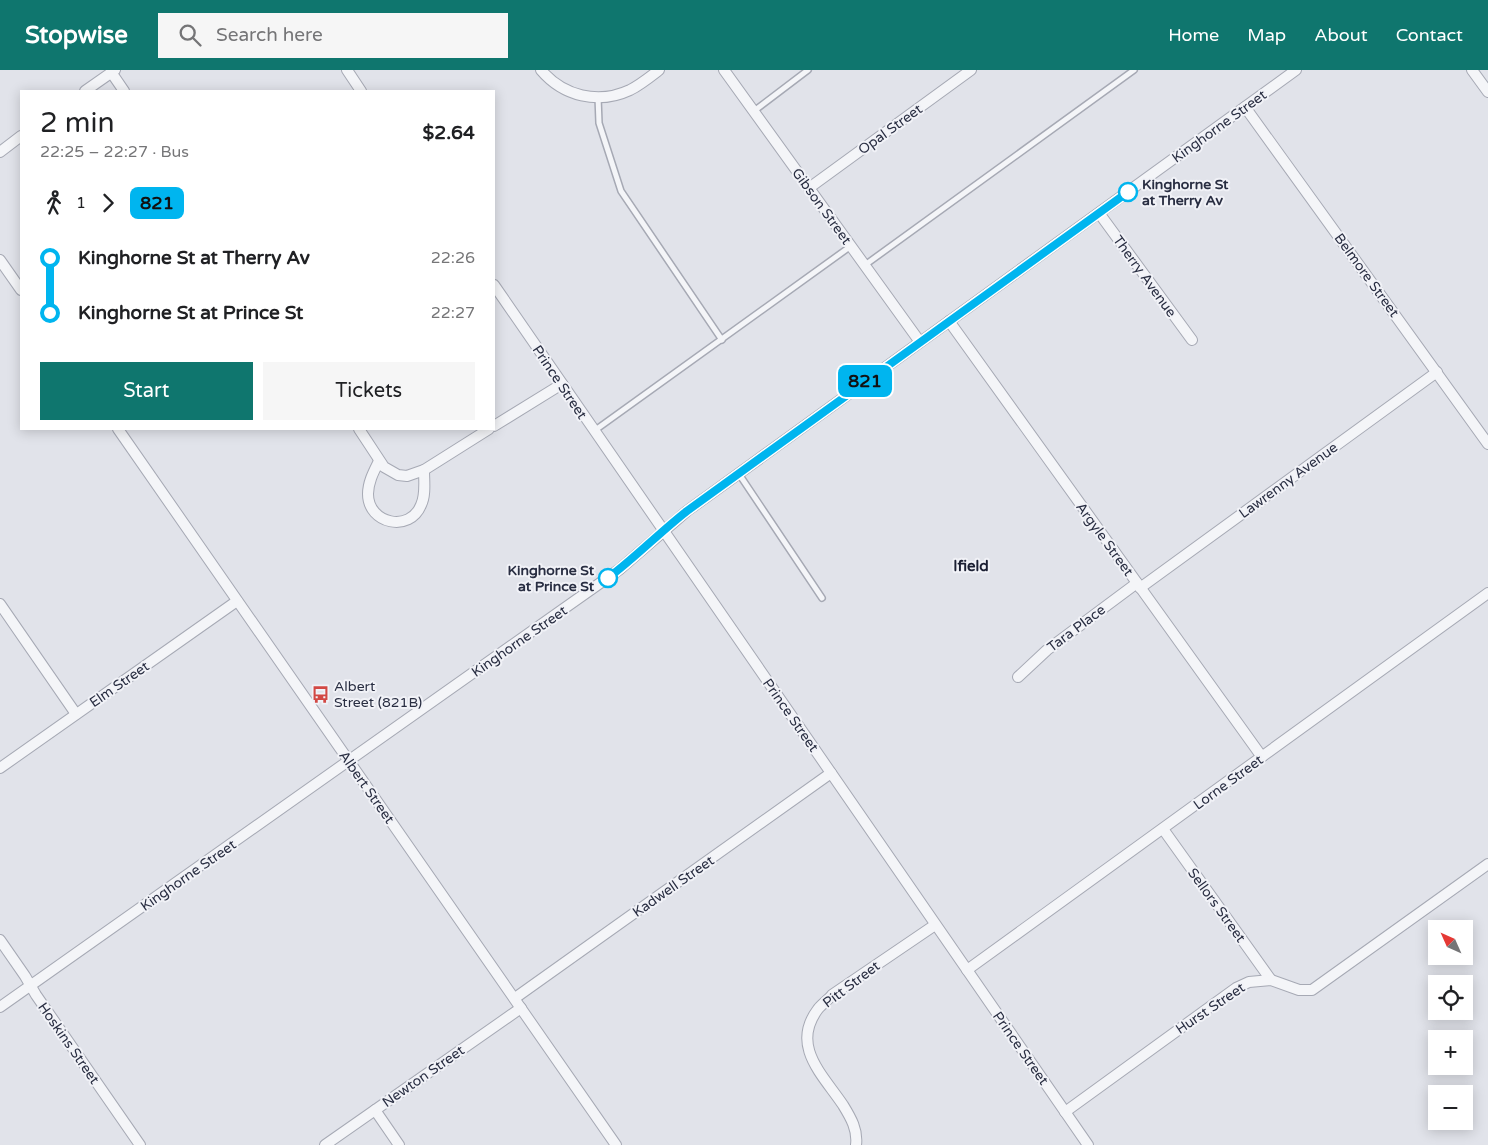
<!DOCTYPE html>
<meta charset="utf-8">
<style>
:root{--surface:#fff;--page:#f6f6f6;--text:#202124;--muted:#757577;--accent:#0f766e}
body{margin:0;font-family:"Varela Round",sans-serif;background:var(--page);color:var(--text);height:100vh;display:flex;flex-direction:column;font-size:19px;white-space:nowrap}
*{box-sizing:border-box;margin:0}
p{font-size:16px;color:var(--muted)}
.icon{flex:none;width:28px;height:28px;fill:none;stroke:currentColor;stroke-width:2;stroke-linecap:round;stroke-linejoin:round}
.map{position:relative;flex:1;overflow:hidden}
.sheet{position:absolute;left:20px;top:20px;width:475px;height:340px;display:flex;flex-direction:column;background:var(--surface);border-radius:0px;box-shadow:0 2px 12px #0003}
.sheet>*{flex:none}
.badge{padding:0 10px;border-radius:8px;font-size:18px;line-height:32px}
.needle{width:32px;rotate:315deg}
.fabs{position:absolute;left:1428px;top:850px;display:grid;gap:10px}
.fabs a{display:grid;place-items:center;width:45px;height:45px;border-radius:0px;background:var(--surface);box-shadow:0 2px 12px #0003;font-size:25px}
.map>.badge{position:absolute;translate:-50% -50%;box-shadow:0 0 0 2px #fff}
.legs{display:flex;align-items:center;gap:8px;height:55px;padding:0 20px;font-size:16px}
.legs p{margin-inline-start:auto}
.overview{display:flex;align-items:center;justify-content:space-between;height:85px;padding:0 20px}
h1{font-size:28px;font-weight:600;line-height:38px}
.primary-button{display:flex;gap:10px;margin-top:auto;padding:10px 20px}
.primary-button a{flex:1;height:58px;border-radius:0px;background:var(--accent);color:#fff;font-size:20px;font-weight:600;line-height:58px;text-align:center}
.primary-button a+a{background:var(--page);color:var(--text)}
ul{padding:0 20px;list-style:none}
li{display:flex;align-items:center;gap:18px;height:55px;font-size:19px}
li i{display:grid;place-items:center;width:8px;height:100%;margin:0 6px;background:currentColor}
li i::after{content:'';width:12px;height:12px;margin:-6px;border:4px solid;border-radius:50%;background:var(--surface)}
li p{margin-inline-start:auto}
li:first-child i{background:linear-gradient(#0000 50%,currentColor 0)}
li:last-child i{background:linear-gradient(currentColor 50%,#0000 0)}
header{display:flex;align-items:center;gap:30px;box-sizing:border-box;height:70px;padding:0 25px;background:var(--accent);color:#fff}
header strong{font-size:24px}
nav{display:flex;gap:28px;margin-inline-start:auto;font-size:18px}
.search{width:350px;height:45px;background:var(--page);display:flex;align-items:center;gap:12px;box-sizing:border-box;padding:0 18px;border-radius:0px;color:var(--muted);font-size:19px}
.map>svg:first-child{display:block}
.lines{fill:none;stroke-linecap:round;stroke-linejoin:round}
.lane-casing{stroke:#a6a9b4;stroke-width:8}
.street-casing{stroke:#a6a9b4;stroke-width:12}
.lane{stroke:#f4f5f8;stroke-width:5}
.street{stroke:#f4f5f8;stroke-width:10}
.line-1-casing{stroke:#fff;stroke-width:11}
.line-1{stroke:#00b5ef;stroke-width:8}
.stop-1-dot{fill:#fff;stroke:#00b5ef;stroke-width:2.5}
.labels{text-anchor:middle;stroke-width:4;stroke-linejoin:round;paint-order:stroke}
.street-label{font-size:14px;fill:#292e42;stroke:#f1f2f7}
.stop-label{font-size:14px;font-weight:bold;fill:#292e42;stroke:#f1f2f7;text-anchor:start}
.poi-label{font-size:14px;fill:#292e42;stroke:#f1f2f7;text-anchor:start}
.neighbourhood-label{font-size:15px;font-weight:bold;fill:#1b1f33;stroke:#f1f2f7}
</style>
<header>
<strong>Stopwise</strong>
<div class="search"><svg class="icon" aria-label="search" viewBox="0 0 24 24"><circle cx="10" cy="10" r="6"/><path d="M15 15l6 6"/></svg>Search here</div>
<nav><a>Home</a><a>Map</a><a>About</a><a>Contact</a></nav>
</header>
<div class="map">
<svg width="1488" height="1075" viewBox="0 0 1488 1075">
<rect width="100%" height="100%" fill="#e1e3ea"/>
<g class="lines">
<defs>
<g id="lane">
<path d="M 598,27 L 599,53 L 621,121 L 722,270"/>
<path d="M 754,41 L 808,0"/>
<path d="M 865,195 L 1134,0"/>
<path d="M 594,361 L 851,176"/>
<path d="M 739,404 L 822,528"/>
</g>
<g id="street">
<path d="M 347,0 L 361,21"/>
<path d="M 541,0 C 563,26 598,35 630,20 C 640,15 650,7 659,0"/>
<path d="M 724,0 L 920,272"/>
<path d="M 1472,0 L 1488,22"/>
<path d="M 111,2 L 124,21"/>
<path d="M 85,21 L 115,0"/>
<path d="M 1245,37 L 1488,374"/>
<path d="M 0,82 L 21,66"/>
<path d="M 809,118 L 971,0"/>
<path d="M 1099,143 L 1192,270"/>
<path d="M 0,190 L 21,220"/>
<path d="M 494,215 L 1088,1075"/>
<path d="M 949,251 L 1262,687"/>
<path d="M 494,356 L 562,314"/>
<path d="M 118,359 L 616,1075"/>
<path d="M 359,359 L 384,397 L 398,405 L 407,406 L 424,400 L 489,359"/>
<path d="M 379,391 C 374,401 368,412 368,424 C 368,454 410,463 421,435 C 426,425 424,411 424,400"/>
<path d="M 1140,518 L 1437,302"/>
<path d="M 0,534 L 76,644"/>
<path d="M 1018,607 L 1047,580 L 1137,513"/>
<path d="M 0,698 L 237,531"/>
<path d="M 1163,759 L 1271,910"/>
<path d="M 0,870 L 25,906 L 36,925 L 140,1075"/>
<path d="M 967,900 L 1488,523"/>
<path d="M 515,928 L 831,703"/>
<path d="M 0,937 L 620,499 L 687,441 L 1296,0"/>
<path d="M 375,1040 L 399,1075"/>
<path d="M 1065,1042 L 1236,918 L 1249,912 L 1271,910 L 1299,920 L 1312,920 L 1488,794"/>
<path d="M 325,1075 L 521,938"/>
<path d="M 856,1075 C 858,1060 851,1048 843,1035 C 823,1005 790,976 818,939 C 822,934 828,930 832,925 L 935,855"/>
</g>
</defs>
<!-- lane casing -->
<use href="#lane" class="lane-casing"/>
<!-- street casing -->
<use href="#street" class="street-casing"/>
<!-- lane -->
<use href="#lane" class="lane"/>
<!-- street -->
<use href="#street" class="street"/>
</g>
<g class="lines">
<defs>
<path id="line-1" d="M 608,508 C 636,487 660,462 687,441 L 1128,122"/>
</defs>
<!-- line-1 casing -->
<use href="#line-1" class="line-1-casing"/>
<!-- line-1 -->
<use href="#line-1" class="line-1"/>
</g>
<!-- icons -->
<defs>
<symbol id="bus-bare" viewBox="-9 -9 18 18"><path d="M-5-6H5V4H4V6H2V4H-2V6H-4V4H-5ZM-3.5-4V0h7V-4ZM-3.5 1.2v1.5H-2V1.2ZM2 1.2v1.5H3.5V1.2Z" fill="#d24844" stroke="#f1f2f7" stroke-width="2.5" paint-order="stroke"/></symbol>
</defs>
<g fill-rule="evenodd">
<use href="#bus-bare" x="308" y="612" width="25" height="25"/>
</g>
<!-- markers -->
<g class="stop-1-dot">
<circle cx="1128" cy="122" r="9"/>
<circle cx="608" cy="508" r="9"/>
</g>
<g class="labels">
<!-- street labels -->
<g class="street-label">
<text transform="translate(1219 56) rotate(-36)" y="5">Kinghorne Street</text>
<text transform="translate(890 59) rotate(-36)" y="5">Opal Street</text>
<text transform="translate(822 136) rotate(54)" y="5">Gibson Street</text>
<text transform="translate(1367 205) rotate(54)" y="5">Belmore Street</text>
<text transform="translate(1145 206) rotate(54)" y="5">Therry Avenue</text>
<text transform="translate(560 312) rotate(56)" y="5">Prince Street</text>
<text transform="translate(1288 410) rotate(-36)" y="5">Lawrenny Avenue</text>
<text transform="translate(1105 469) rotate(54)" y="5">Argyle Street</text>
<text transform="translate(1076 558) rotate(-37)" y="5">Tara Place</text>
<text transform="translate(519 571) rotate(-35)" y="5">Kinghorne Street</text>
<text transform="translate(119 614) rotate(-35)" y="5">Elm Street</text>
<text transform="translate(791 645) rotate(55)" y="5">Prince Street</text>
<text transform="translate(1228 712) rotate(-36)" y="5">Lorne Street</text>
<text transform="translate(367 717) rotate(55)" y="5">Albert Street</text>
<text transform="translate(188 805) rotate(-35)" y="5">Kinghorne Street</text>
<text transform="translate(673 816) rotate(-35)" y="5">Kadwell Street</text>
<text transform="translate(1217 835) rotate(54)" y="5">Sellors Street</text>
<text transform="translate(851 914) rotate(-37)" y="5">Pitt Street</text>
<text transform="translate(1210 938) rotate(-34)" y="5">Hurst Street</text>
<text transform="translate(69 973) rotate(55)" y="5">Hoskins Street</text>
<text transform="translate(1021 978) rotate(55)" y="5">Prince Street</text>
<text transform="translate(423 1006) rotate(-35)" y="5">Newton Street</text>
</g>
<!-- stop labels -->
<g class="stop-label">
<text x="1142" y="119">Kinghorne St<tspan x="1142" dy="16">at Therry Av</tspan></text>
<text x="594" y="505" text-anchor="end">Kinghorne St<tspan x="594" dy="16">at Prince St</tspan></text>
</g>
<!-- poi labels -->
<g class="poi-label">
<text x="334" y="621">Albert<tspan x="334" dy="16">Street (821B)</tspan></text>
</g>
<!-- neighbourhood labels -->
<g class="neighbourhood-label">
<text x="971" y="501">Ifield</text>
</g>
</g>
</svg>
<div class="fabs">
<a><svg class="needle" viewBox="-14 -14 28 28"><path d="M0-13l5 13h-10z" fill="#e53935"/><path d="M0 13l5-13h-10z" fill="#757577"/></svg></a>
<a><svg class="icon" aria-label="locate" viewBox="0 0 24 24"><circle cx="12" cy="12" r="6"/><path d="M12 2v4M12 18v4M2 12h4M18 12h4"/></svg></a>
<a>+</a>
<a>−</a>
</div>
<b class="badge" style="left:865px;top:311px;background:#00b5ef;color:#111">821</b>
<section class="sheet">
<div class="overview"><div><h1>2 min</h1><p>22:25 – 22:27 · Bus</p></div><b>$2.64</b></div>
<div class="legs"><svg class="icon" aria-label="walk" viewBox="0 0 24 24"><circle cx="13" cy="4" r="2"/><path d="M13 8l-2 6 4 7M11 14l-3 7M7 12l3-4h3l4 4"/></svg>1<svg class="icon" aria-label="forward" viewBox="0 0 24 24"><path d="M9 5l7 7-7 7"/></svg><b class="badge" style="background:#00b5ef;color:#111">821</b></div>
<ul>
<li><i style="color:#00b5ef"></i><b>Kinghorne St at Therry Av</b><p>22:26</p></li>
<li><i style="color:#00b5ef"></i><b>Kinghorne St at Prince St</b><p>22:27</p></li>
</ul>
<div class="primary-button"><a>Start</a><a>Tickets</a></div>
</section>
</div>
